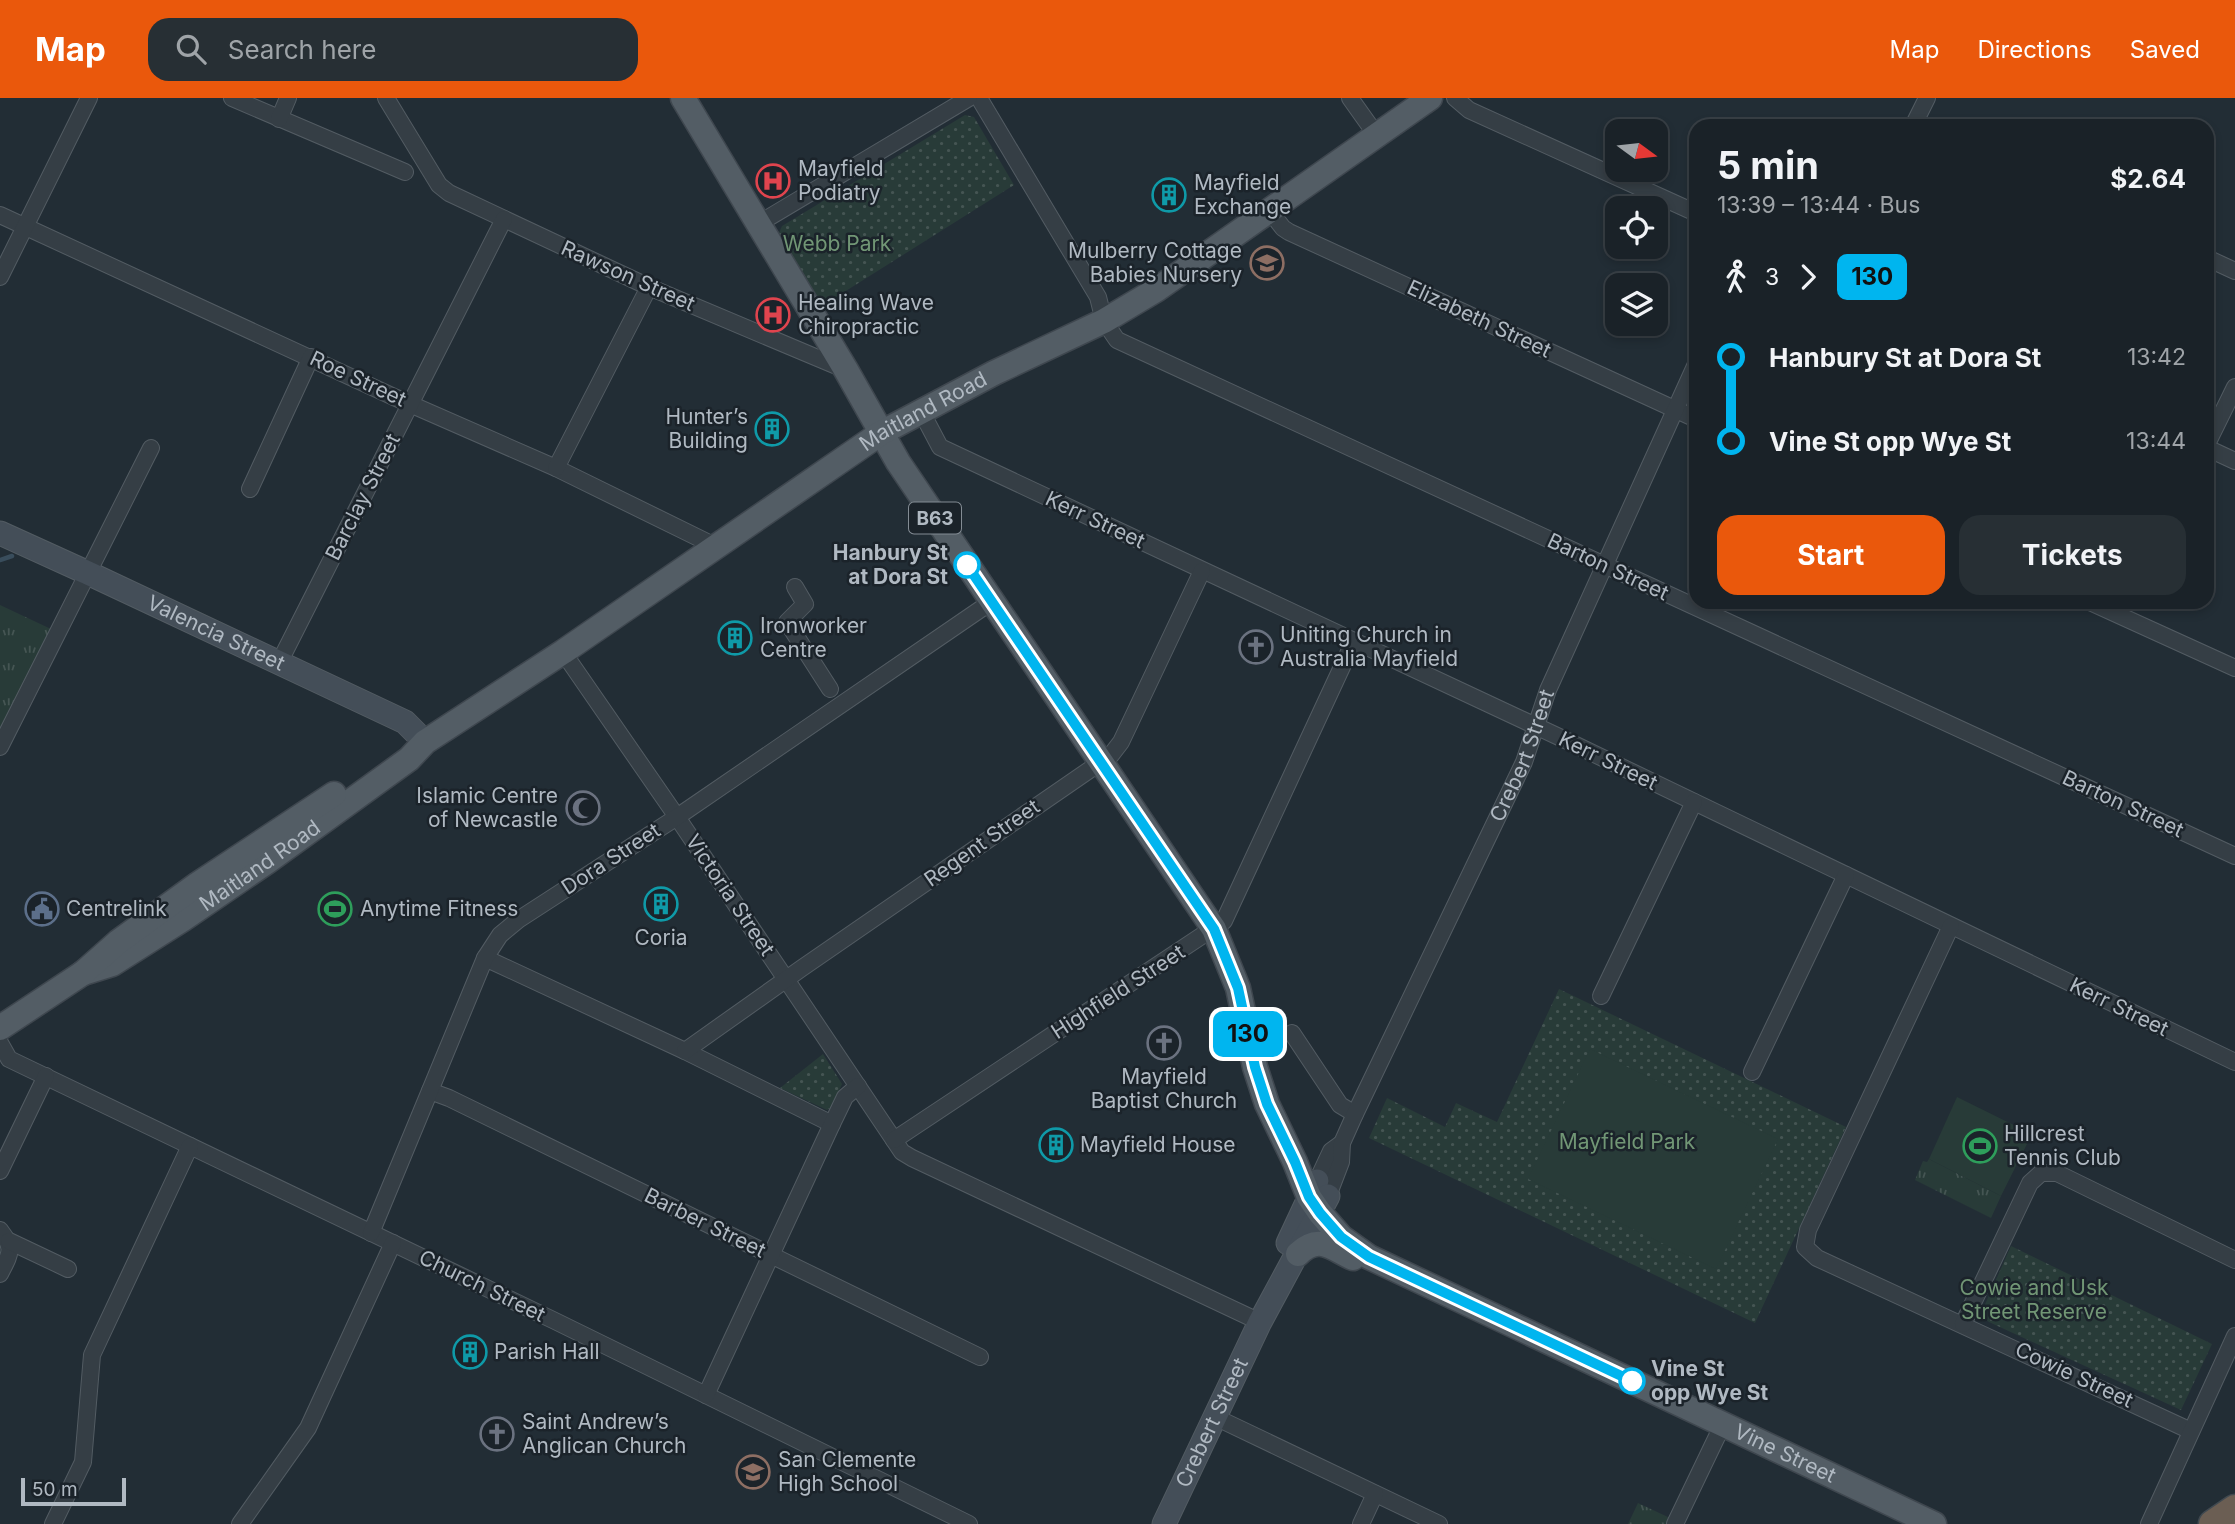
<!DOCTYPE html>
<meta charset="utf-8">
<style>
:root{--surface:#1a2228;--page:#272f34;--text:#f1f3f6;--muted:#9fa4a8;--line:#383f45;--accent:#ea580c}
body{margin:0;font-family:Inter,sans-serif;background:var(--page);color:var(--text);height:100vh;display:flex;flex-direction:column;font-size:26px;white-space:nowrap}
*{box-sizing:border-box;margin:0}
p{font-size:23px;color:var(--muted)}
.icon{flex:none;width:38px;height:38px;fill:none;stroke:currentColor;stroke-width:2;stroke-linecap:round;stroke-linejoin:round}
.map{position:relative;flex:1;overflow:hidden}
.sheet{position:absolute;left:1689px;top:21px;width:525px;height:490px;display:flex;flex-direction:column;background:var(--surface);border-radius:21px;box-shadow:0 4px 10px #0003,0 0 0 2px var(--line)}
.sheet>*{flex:none}
.badge{padding:0 14px;border-radius:10px;font-size:24px;line-height:46px}
.needle{width:46px;rotate:105deg}
.controls{position:absolute;left:1605px;top:21px;display:grid;gap:14px}
.controls a{display:grid;place-items:center;width:63px;height:63px;border-radius:14px;background:var(--surface);box-shadow:0 4px 10px #0003,0 0 0 2px var(--line);font-size:35px}
.scale{position:absolute;left:21px;bottom:18px;width:105px;box-sizing:border-box;padding-left:7px;border:4px solid #b0b9c2;border-top:0;font-size:19px;line-height:24px;white-space:nowrap;color:#b0b9c2;-webkit-text-stroke:5px #1b232a;paint-order:stroke}
.map>.badge{position:absolute;translate:-50% -50%;box-shadow:0 0 0 4px #fff}
.legs{display:flex;align-items:center;gap:10px;height:77px;padding:0 28px;font-size:23px}
.legs p{margin-inline-start:auto}
.summary{display:flex;align-items:center;justify-content:space-between;height:119px;padding:0 28px}
h1{font-size:38px;font-weight:700;line-height:52px}
.primary-button{display:flex;gap:14px;margin-top:auto;padding:14px 28px}
.primary-button a{flex:1;height:80px;border-radius:21px;background:var(--accent);color:#fff;font-size:28px;font-weight:700;line-height:80px;text-align:center}
.primary-button a+a{background:var(--page);color:var(--text)}
ul{padding:0 28px;list-style:none}
li{display:flex;align-items:center;gap:24px;height:84px;font-size:26px}
li i{display:grid;place-items:center;width:10px;height:100%;margin:0 9px;background:currentColor}
li i::after{content:'';width:18px;height:18px;margin:-9px;border:5px solid;border-radius:50%;background:var(--surface)}
li p{margin-inline-start:auto}
li:first-child i{background:linear-gradient(#0000 50%,currentColor 0)}
li:last-child i{background:linear-gradient(currentColor 50%,#0000 0)}
header{display:flex;align-items:center;gap:42px;box-sizing:border-box;height:98px;padding:0 35px;background:var(--accent);color:#fff}
header strong{font-size:33px}
nav{display:flex;gap:38px;margin-inline-start:auto;font-size:24px}
.search{width:490px;height:63px;background:var(--page);display:flex;align-items:center;gap:18px;box-sizing:border-box;padding:0 24px;border-radius:21px;color:var(--muted);font-size:26px}
.map>svg:first-child{display:block}
.grass{fill:url(#grass-tufts)}
.park{fill:url(#park-dots)}
.pitch{fill:#283b38}
.lines{fill:none;stroke-linecap:round;stroke-linejoin:round}
.stream{stroke:#394d5c;stroke-width:4.5}
.street-casing{stroke:#535c63;stroke-width:18}
.secondary-casing{stroke:#535c63;stroke-width:25}
.primary-casing{stroke:#3f474f;stroke-width:27}
.highway-casing{stroke:#404950;stroke-width:31}
.street{stroke:#353e45;stroke-width:16}
.secondary{stroke:#444e58;stroke-width:23}
.primary{stroke:#535d65;stroke-width:24}
.highway{stroke:#6b5e53;stroke-width:28}
.line-1-casing{stroke:#fff;stroke-width:16}
.line-1{stroke:#00b5ef;stroke-width:10}
.stop-1-dot{fill:#fff;stroke:#00b5ef;stroke-width:3.5}
.labels{text-anchor:middle;stroke-width:5;stroke-linejoin:round;paint-order:stroke}
.shield{fill:#1b232a;stroke:#838c94;stroke-width:2}
.shield-label{font-size:19px;font-weight:bold;fill:#b0b9c2}
.poi-label{font-size:21px;fill:#b0b9c2;stroke:#1b232a;text-anchor:start}
.park-label{font-size:21px;fill:#719675;stroke:#1b232a}
.street-label{font-size:21px;fill:#b0b9c2;stroke:#1b232a}
.stop-label{font-size:21px;font-weight:bold;fill:#b0b9c2;stroke:#1b232a;text-anchor:end}
</style>
<header>
<strong>Map</strong>
<div class="search"><svg class="icon" aria-label="search" viewBox="0 0 24 24"><circle cx="10" cy="10" r="6"/><path d="M15 15l6 6"/></svg>Search here</div>
<nav><a>Map</a><a>Directions</a><a>Saved</a></nav>
</header>
<div class="map">
<svg width="2235" height="1426" viewBox="0 0 2235 1426">
<defs>
<pattern id="grass-tufts" width="24" height="20" patternUnits="userSpaceOnUse" patternTransform="scale(1.75)"><rect width="24" height="20" fill="#283b38"/><path d="M3 7l-1-3M5 7V3M7 7l1-3M15 17l-1-3M17 17v-4M19 17l1-3" fill="none" stroke="#455553"/></pattern>
<pattern id="park-dots" width="8" height="8" patternUnits="userSpaceOnUse" patternTransform="scale(1.75)"><rect width="8" height="8" fill="#283b38"/><path d="M2 2h.1M6 6h.1" fill="none" stroke="#455553" stroke-width="1.8" stroke-linecap="round"/></pattern>
</defs>
<rect width="100%" height="100%" fill="#222d35"/>
<!-- grass -->
<g class="grass">
<path d="M 0,507 L 51,531 L 0,631 Z"/>
<path d="M 1929,1061 L 2001,1098 L 1991,1120 L 1915,1082 L 1923,1063 L 1927,1064 Z"/>
<path d="M 1638,1405 L 1670,1420 L 1667,1426 L 1628,1426 Z"/>
</g>
<!-- park -->
<g class="park">
<path d="M 965,17 L 974,19 L 1014,87 L 822,208 L 779,140 L 779,135 L 782,128 Z"/>
<path d="M 1559,891 L 1846,1029 L 1755,1225 L 1369,1040 L 1387,1000 L 1445,1029 L 1456,1005 L 1497,1024 Z"/>
<path d="M 823,956 L 842,986 L 832,1009 L 827,1012 L 780,990 Z"/>
<path d="M 2011,1148 L 2212,1246 L 2181,1312 L 1989,1224 L 1982,1219 L 1983,1211 Z"/>
</g>
<!-- pitch -->
<g class="pitch">
<path d="M 1590,951 L 1778,1041 L 1716,1171 L 1528,1081 Z"/>
<path d="M 1957,999 L 2032,1036 L 2001,1098 L 1929,1061 Z"/>
</g>
<g class="lines">
<!-- stream -->
<path class="stream" d="M 0,462 L 12,458"/>
<defs>
<g id="street">
<path d="M 232,0 L 405,74"/>
<path d="M 386,0 L 439,87 L 449,95 L 649,189 L 846,272"/>
<path d="M 979,0 L 1098,199 L 1104,223 L 1117,242 L 2235,758"/>
<path d="M 1350,0 L 1377,38"/>
<path d="M 1455,0 L 1469,12 L 1696,115"/>
<path d="M 279,21 L 288,0"/>
<path d="M 1913,28 L 1927,0"/>
<path d="M 1269,112 L 1283,130 L 1289,134 L 1696,321"/>
<path d="M 0,117 L 394,299 L 556,370 L 715,448"/>
<path d="M 758,126 L 969,0"/>
<path d="M 2207,160 L 2235,173"/>
<path d="M 0,179 L 89,0"/>
<path d="M 921,313 L 940,349 L 1557,638 L 2235,964"/>
<path d="M 2207,346 L 2235,289"/>
<path d="M 2207,350 L 2235,363"/>
<path d="M 556,370 L 649,189"/>
<path d="M 250,391 L 311,259"/>
<path d="M 795,489 L 805,506 L 787,524 L 830,591"/>
<path d="M 2090,504 L 2235,570"/>
<path d="M 563,554 L 677,719 L 902,1054 L 912,1060 L 1260,1224"/>
<path d="M 279,565 L 504,121"/>
<path d="M 0,649 L 151,350"/>
<path d="M 1951,828 L 1808,1132 L 1805,1149 L 1817,1160 L 2191,1333"/>
<path d="M 485,860 L 685,953 L 832,1026"/>
<path d="M 1601,898 L 1694,704"/>
<path d="M 1292,935 L 1340,1007 L 1355,1016"/>
<path d="M 0,945 L 9,961 L 553,1222 L 969,1426"/>
<path d="M 685,953 L 802,870 L 1111,657 L 1121,644 L 1202,473"/>
<path d="M 1752,974 L 1846,777"/>
<path d="M 430,993 L 449,1000 L 980,1259"/>
<path d="M 894,1042 L 1224,823 L 1354,543"/>
<path d="M 0,1073 L 46,978"/>
<path d="M 1317,1083 L 1331,1053 L 1342,1045"/>
<path id="s1" d="M 1328,1098 L 1341,1064 L 1342,1045 L 1355,1016 L 1524,664 L 1548,592 L 1696,266"/>
<path d="M 0,1132 C 15,1151 10,1156 0,1176"/>
<path d="M 371,1135 L 485,860 L 500,837 L 518,822 L 677,719 L 991,504"/>
<path d="M 9,1143 L 68,1171"/>
<path d="M 1963,1226 L 2030,1085 L 2041,1075 L 2057,1075 L 2235,1162"/>
<path d="M 706,1297 L 832,1026 L 845,999 L 858,988"/>
<path d="M 1215,1319 L 1439,1426"/>
<path d="M 53,1426 L 83,1364 L 92,1257 L 190,1048"/>
<path d="M 240,1426 L 308,1330 L 393,1145"/>
<path d="M 1361,1426 L 1375,1396"/>
<path d="M 1675,1426 L 1723,1326"/>
<path d="M 2149,1426 L 2235,1238"/>
</g>
<g id="secondary">
<path id="s2" d="M 0,435 L 88,475 L 405,624 L 425,644"/>
<path d="M 1288,1145 L 1317,1083"/>
<path id="s3" d="M 1164,1426 L 1260,1224 L 1328,1098"/>
</g>
<g id="primary">
<path id="s4" d="M 683,0 L 846,272 L 898,364 L 1214,831 L 1238,890 L 1255,969 L 1267,1006 L 1295,1064 L 1309,1099 L 1320,1115 L 1341,1139 L 1369,1159 L 1934,1426"/>
<path id="s5" d="M 83,875 L 112,866 L 183,821 L 268,763 L 409,661 L 425,644 L 563,554 L 881,335 L 994,275 L 1104,223 L 1156,192 L 1430,0"/>
<path d="M 0,930 L 83,875 L 118,844 L 198,786 L 334,696"/>
<path d="M 1298,1156 C 1319,1136 1331,1150 1353,1160"/>
</g>
<path id="highway" d="M 2213,1426 L 2235,1411"/>
</defs>
<!-- street casing -->
<use href="#street" class="street-casing"/>
<!-- secondary casing -->
<use href="#secondary" class="secondary-casing"/>
<!-- primary casing -->
<use href="#primary" class="primary-casing"/>
<!-- highway casing -->
<use href="#highway" class="highway-casing"/>
<!-- street -->
<use href="#street" class="street"/>
<!-- secondary -->
<use href="#secondary" class="secondary"/>
<!-- primary -->
<use href="#primary" class="primary"/>
<!-- highway -->
<use href="#highway" class="highway"/>
</g>
<g class="lines">
<defs>
<path id="line-1" d="M 967,467 L 1214,831 L 1238,890 L 1255,969 L 1267,1006 L 1295,1064 L 1309,1099 L 1320,1115 L 1341,1139 L 1369,1159 L 1632,1283"/>
</defs>
<!-- line-1 casing -->
<use href="#line-1" class="line-1-casing"/>
<!-- line-1 -->
<use href="#line-1" class="line-1"/>
</g>
<!-- icons -->
<defs>
<symbol id="hospital-ring" viewBox="-11 -11 22 22"><circle r="9.5" fill="#1b232a" stroke="#e0444e" stroke-width="1.5"/><path d="M-5-5h3v3.5h4V-5h3V5h-3V1.5h-4V5h-3Z" fill="#e0444e"/></symbol>
<symbol id="building-ring" viewBox="-11 -11 22 22"><circle r="9.5" fill="#1b232a" stroke="#0f9aa8" stroke-width="1.5"/><path d="M-4-6H4V6H1V3H-1V6H-4ZM-2.5-4.3h1.7v1.8h-1.7ZM.8-4.3h1.7v1.8H.8ZM-2.5-1h1.7V.8h-1.7ZM.8-1h1.7V.8H.8Z" fill="#0f9aa8"/></symbol>
<symbol id="school-ring" viewBox="-11 -11 22 22"><circle r="9.5" fill="#1b232a" stroke="#8d6e63" stroke-width="1.5"/><path d="M0-5L7-2L0 1L-7-2ZM-4 1L0 2.5L4 1V4Q0 6-4 4Z" fill="#8d6e63"/></symbol>
<symbol id="church-ring" viewBox="-11 -11 22 22"><circle r="9.5" fill="#1b232a" stroke="#6b7280" stroke-width="1.5"/><path d="M-1.2-6h2.4v3.5h3.3v2.4h-3.3V6h-2.4V-.1h-3.3v-2.4h3.3Z" fill="#6b7280"/></symbol>
<symbol id="mosque-ring" viewBox="-11 -11 22 22"><circle r="9.5" fill="#1b232a" stroke="#6b7280" stroke-width="1.5"/><path d="M3.5-4.9A6 6 0 1 0 3.5 4.9A5 5 0 1 1 3.5-4.9Z" fill="#6b7280"/></symbol>
<symbol id="civic-ring" viewBox="-11 -11 22 22"><circle r="9.5" fill="#1b232a" stroke="#5c6f8a" stroke-width="1.5"/><path d="M-.6-6.5H3V-4.5H.6V-3L4-1V1h2V6H-6V1h2V-1L-.6-3ZM-1.2 2.5V6h2.4V2.5Z" fill="#5c6f8a"/></symbol>
<symbol id="stadium-ring" viewBox="-11 -11 22 22"><circle r="9.5" fill="#1b232a" stroke="#2e9e5b" stroke-width="1.5"/><path d="M0-5a6.5 5 0 1 0 0 10a6.5 5 0 1 0 0-10ZM-3.5-1.8h7v3.6h-7Z" fill="#2e9e5b"/></symbol>
</defs>
<g fill-rule="evenodd">
<use href="#hospital-ring" x="754" y="64" width="38" height="38"/>
<use href="#building-ring" x="1150" y="78" width="38" height="38"/>
<use href="#school-ring" x="1248" y="146" width="38" height="38"/>
<use href="#hospital-ring" x="754" y="198" width="38" height="38"/>
<use href="#building-ring" x="753" y="312" width="38" height="38"/>
<use href="#building-ring" x="716" y="521" width="38" height="38"/>
<use href="#church-ring" x="1237" y="530" width="38" height="38"/>
<use href="#mosque-ring" x="564" y="691" width="38" height="38"/>
<use href="#building-ring" x="642" y="787" width="38" height="38"/>
<use href="#civic-ring" x="23" y="792" width="38" height="38"/>
<use href="#stadium-ring" x="316" y="792" width="38" height="38"/>
<use href="#church-ring" x="1145" y="926" width="38" height="38"/>
<use href="#building-ring" x="1037" y="1028" width="38" height="38"/>
<use href="#stadium-ring" x="1961" y="1029" width="38" height="38"/>
<use href="#building-ring" x="451" y="1235" width="38" height="38"/>
<use href="#church-ring" x="478" y="1317" width="38" height="38"/>
<use href="#school-ring" x="734" y="1355" width="38" height="38"/>
</g>
<!-- markers -->
<g class="stop-1-dot">
<circle cx="967" cy="467" r="12"/>
<circle cx="1632" cy="1283" r="12"/>
</g>
<g class="labels">
<!-- shield labels -->
<rect class="shield" x="909" y="404.5" width="52" height="31" rx="5"/>
<g class="shield-label">
<text x="935" y="427">B63</text>
</g>
<!-- poi labels -->
<g class="poi-label">
<text x="798" y="78">Mayfield<tspan x="798" dy="24">Podiatry</tspan></text>
<text x="1194" y="92">Mayfield<tspan x="1194" dy="24">Exchange</tspan></text>
<text x="1242" y="160" text-anchor="end">Mulberry Cottage<tspan x="1242" dy="24">Babies Nursery</tspan></text>
<text x="798" y="212">Healing Wave<tspan x="798" dy="24">Chiropractic</tspan></text>
<text x="748" y="326" text-anchor="end">Hunter’s<tspan x="748" dy="24">Building</tspan></text>
<text x="760" y="535">Ironworker<tspan x="760" dy="24">Centre</tspan></text>
<text x="1280" y="544">Uniting Church in<tspan x="1280" dy="24">Australia Mayfield</tspan></text>
<text x="558" y="705" text-anchor="end">Islamic Centre<tspan x="558" dy="24">of Newcastle</tspan></text>
<text x="66" y="818">Centrelink</text>
<text x="360" y="818">Anytime Fitness</text>
<text x="661" y="847" text-anchor="middle">Coria</text>
<text x="1164" y="986" text-anchor="middle">Mayfield<tspan x="1164" dy="24">Baptist Church</tspan></text>
<text x="2004" y="1043">Hillcrest<tspan x="2004" dy="24">Tennis Club</tspan></text>
<text x="1080" y="1054">Mayfield House</text>
<text x="494" y="1261">Parish Hall</text>
<text x="522" y="1331">Saint Andrew’s<tspan x="522" dy="24">Anglican Church</tspan></text>
<text x="778" y="1369">San Clemente<tspan x="778" dy="24">High School</tspan></text>
</g>
<!-- park labels -->
<g class="park-label">
<text x="837" y="153">Webb Park</text>
<text x="1627" y="1051">Mayfield Park</text>
<text x="2034" y="1197">Cowie and Usk<tspan x="2034" dy="24">Street Reserve</tspan></text>
</g>
<!-- street labels -->
<g class="street-label">
<text transform="translate(628 178) rotate(24)" y="7">Rawson Street</text>
<text transform="translate(1479 221) rotate(25)" y="7">Elizabeth Street</text>
<text transform="translate(358 281) rotate(25)" y="7">Roe Street</text>
<text dy="7" stroke="none"><textPath href="#s5" startOffset="1013">Maitland Road</textPath></text>
<text transform="translate(363 399) rotate(-63)" y="7">Barclay Street</text>
<text transform="translate(1095 422) rotate(25)" y="7">Kerr Street</text>
<text transform="translate(1608 469) rotate(25)" y="7">Barton Street</text>
<text dy="7" stroke="none"><textPath href="#s2" startOffset="238">Valencia Street</textPath></text>
<text dy="7" stroke="none"><textPath href="#s1" startOffset="483">Crebert Street</textPath></text>
<text transform="translate(1608 663) rotate(26)" y="7">Kerr Street</text>
<text transform="translate(2123 706) rotate(25)" y="7">Barton Street</text>
<text transform="translate(982 745) rotate(-35)" y="7">Regent Street</text>
<text transform="translate(611 761) rotate(-33)" y="7">Dora Street</text>
<text dy="7" stroke="none"><textPath href="#s5" startOffset="208">Maitland Road</textPath></text>
<text transform="translate(730 797) rotate(56)" y="7">Victoria Street</text>
<text transform="translate(1118 894) rotate(-33)" y="7">Highfield Street</text>
<text transform="translate(2119 909) rotate(26)" y="7">Kerr Street</text>
<text transform="translate(705 1125) rotate(26)" y="7">Barber Street</text>
<text transform="translate(482 1188) rotate(26)" y="7">Church Street</text>
<text transform="translate(2074 1277) rotate(25)" y="7">Cowie Street</text>
<text dy="7" stroke="none"><textPath href="#s3" startOffset="112">Crebert Street</textPath></text>
<text dy="7" stroke="none"><textPath href="#s4" startOffset="1818">Vine Street</textPath></text>
</g>
<!-- stop labels -->
<g class="stop-label">
<text x="948" y="462">Hanbury St<tspan x="948" dy="24">at Dora St</tspan></text>
<text x="1651" y="1278" text-anchor="start">Vine St<tspan x="1651" dy="24">opp Wye St</tspan></text>
</g>
</g>
</svg>
<div class="controls">
<a><svg class="needle" viewBox="-14 -14 28 28"><path d="M0-13l5 13h-10z" fill="#e53935"/><path d="M0 13l5-13h-10z" fill="#9fa4a8"/></svg></a>
<a><svg class="icon" aria-label="locate" viewBox="0 0 24 24"><circle cx="12" cy="12" r="6"/><path d="M12 2v4M12 18v4M2 12h4M18 12h4"/></svg></a>
<a><svg class="icon" aria-label="layers" viewBox="0 0 24 24"><path d="M12 4l9 5-9 5-9-5zM3 14l9 5 9-5"/></svg></a>
</div>
<div class="scale">50 m</div>
<b class="badge" style="left:1248px;top:936px;background:#00b5ef;color:#111">130</b>
<section class="sheet">
<div class="summary"><div><h1>5 min</h1><p>13:39 – 13:44 · Bus</p></div><b>$2.64</b></div>
<div class="legs"><svg class="icon" aria-label="walk" viewBox="0 0 24 24"><circle cx="13" cy="4" r="2"/><path d="M13 8l-2 6 4 7M11 14l-3 7M7 12l3-4h3l4 4"/></svg>3<svg class="icon" aria-label="forward" viewBox="0 0 24 24"><path d="M9 5l7 7-7 7"/></svg><b class="badge" style="background:#00b5ef;color:#111">130</b></div>
<ul>
<li><i style="color:#00b5ef"></i><b>Hanbury St at Dora St</b><p>13:42</p></li>
<li><i style="color:#00b5ef"></i><b>Vine St opp Wye St</b><p>13:44</p></li>
</ul>
<div class="primary-button"><a>Start</a><a>Tickets</a></div>
</section>
</div>
